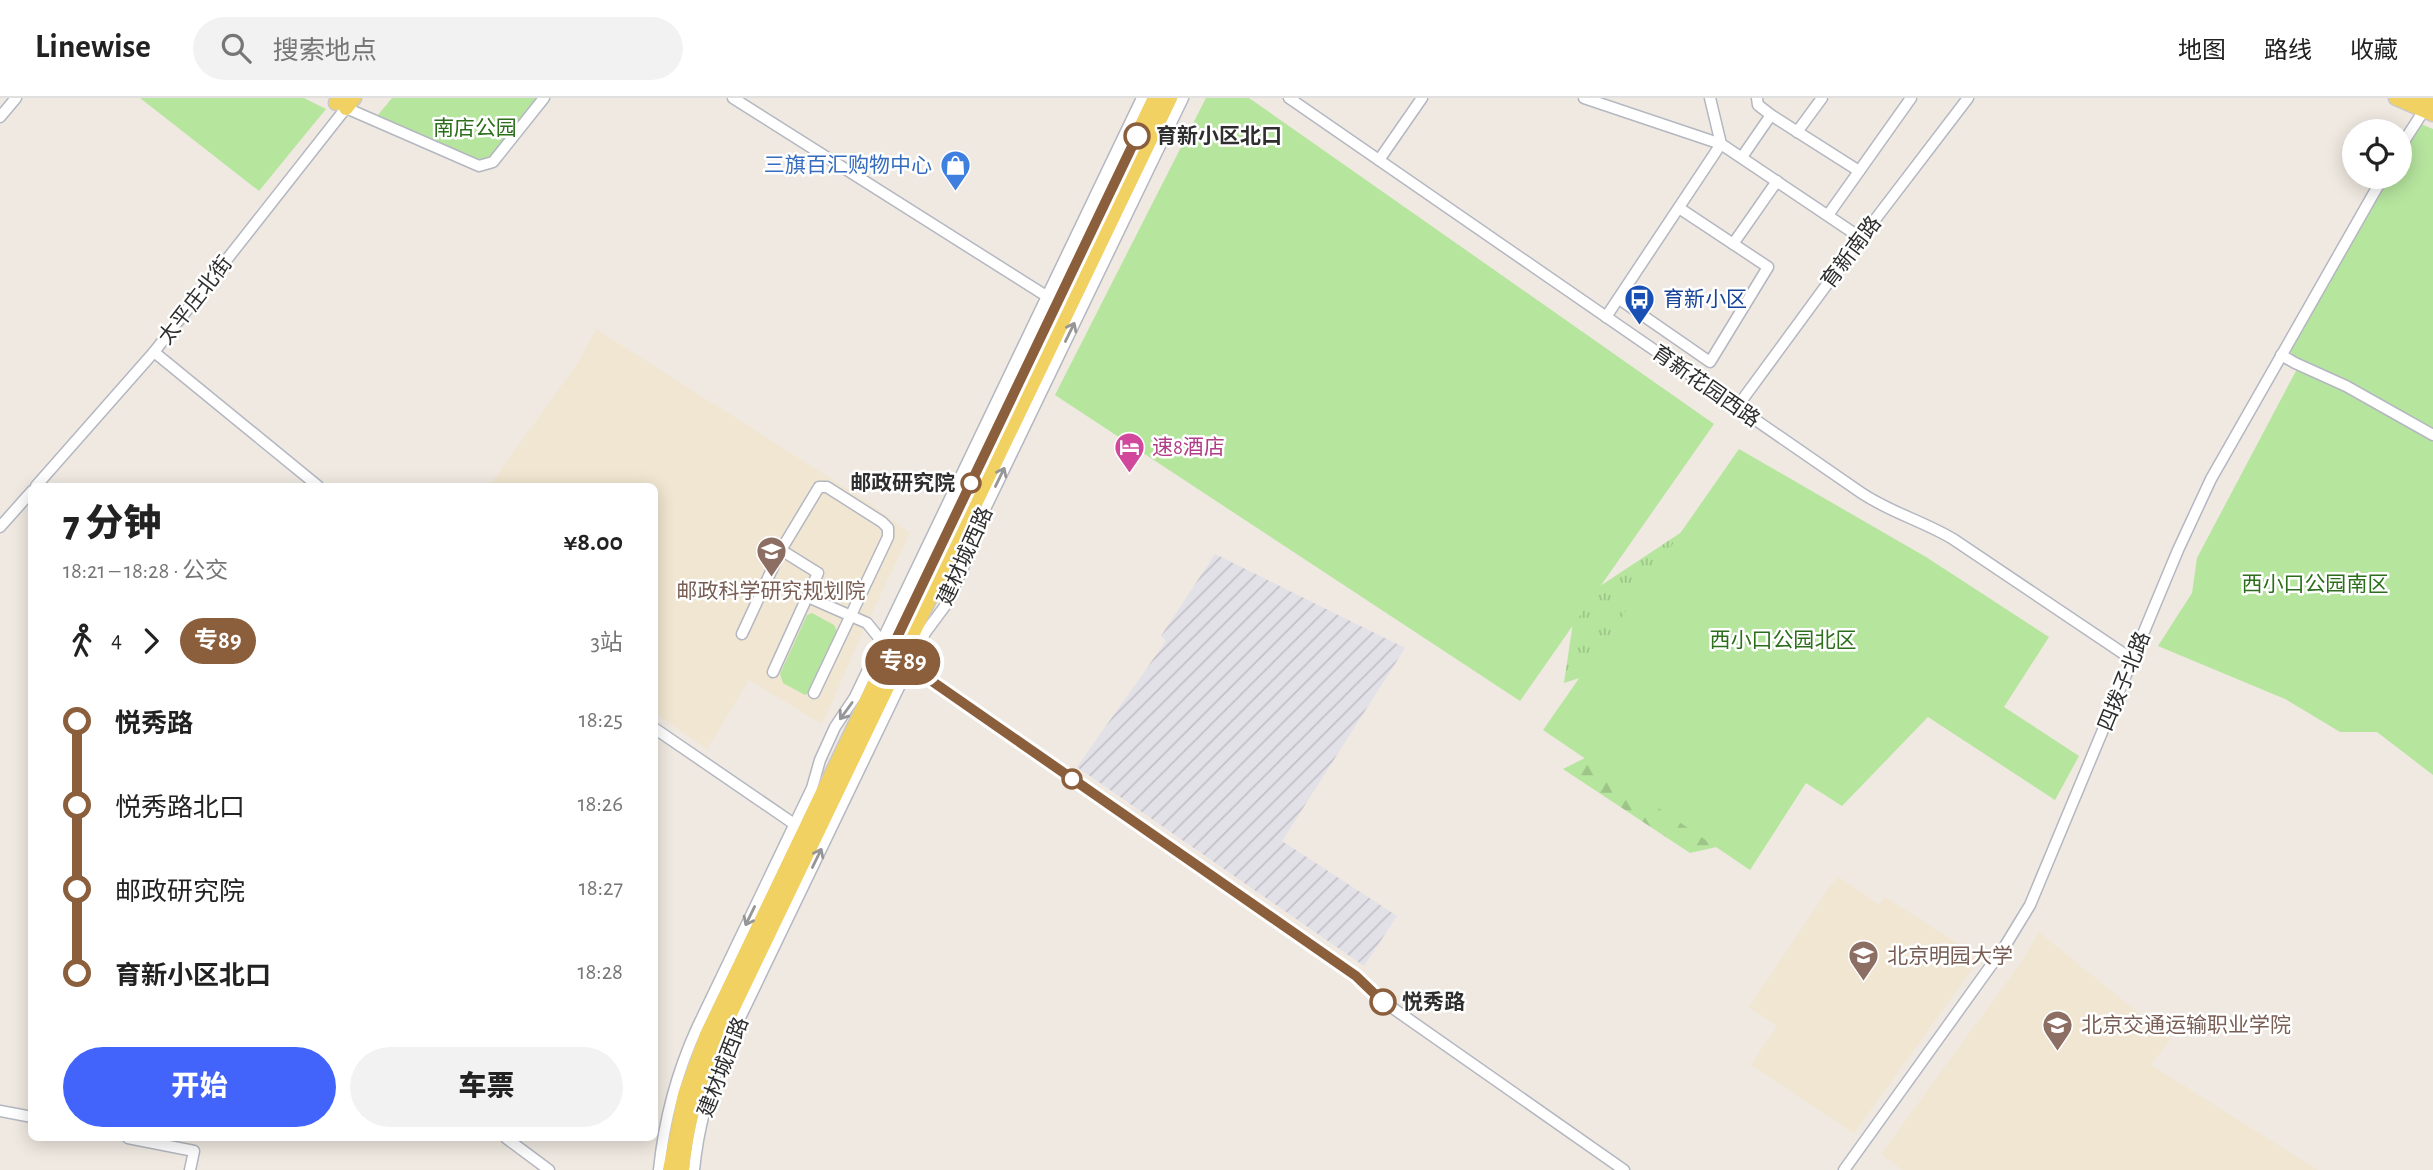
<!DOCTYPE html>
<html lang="zh">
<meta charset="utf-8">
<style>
:root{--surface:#fff;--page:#f2f2f2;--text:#222;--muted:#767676;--line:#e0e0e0;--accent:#4264fb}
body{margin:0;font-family:"Alegreya Sans","Noto Sans SC",sans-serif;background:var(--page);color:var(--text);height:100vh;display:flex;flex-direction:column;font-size:26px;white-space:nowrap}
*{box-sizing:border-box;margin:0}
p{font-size:23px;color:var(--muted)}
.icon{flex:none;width:38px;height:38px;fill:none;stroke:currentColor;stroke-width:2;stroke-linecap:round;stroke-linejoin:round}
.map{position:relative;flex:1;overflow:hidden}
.sheet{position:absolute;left:28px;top:385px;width:630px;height:658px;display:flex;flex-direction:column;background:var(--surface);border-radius:10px;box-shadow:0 4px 18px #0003}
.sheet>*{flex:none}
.badge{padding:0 14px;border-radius:23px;font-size:24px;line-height:46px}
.fabs{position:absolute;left:2342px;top:21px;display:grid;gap:14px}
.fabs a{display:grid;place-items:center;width:70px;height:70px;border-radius:50%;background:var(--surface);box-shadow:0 4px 18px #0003;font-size:35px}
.map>.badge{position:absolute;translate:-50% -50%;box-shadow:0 0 0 4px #fff}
.legs{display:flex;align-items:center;gap:10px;height:77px;padding:0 35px;font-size:23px}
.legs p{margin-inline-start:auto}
.headline{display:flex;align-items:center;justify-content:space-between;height:119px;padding:0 35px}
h1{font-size:38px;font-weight:800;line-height:52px}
.primary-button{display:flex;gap:14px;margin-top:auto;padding:14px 35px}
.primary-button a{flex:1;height:80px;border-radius:42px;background:var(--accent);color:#fff;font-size:28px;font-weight:800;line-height:80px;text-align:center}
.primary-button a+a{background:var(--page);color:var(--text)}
ul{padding:0 35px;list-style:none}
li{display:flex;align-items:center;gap:24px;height:84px;font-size:26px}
li i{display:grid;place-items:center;width:10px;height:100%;margin:0 9px;background:currentColor}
li i::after{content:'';width:18px;height:18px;margin:-9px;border:5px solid;border-radius:50%;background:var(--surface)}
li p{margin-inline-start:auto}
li:first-child i{background:linear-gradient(#0000 50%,currentColor 0)}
li:last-child i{background:linear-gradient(currentColor 50%,#0000 0)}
header{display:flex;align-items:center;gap:42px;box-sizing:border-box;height:98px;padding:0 35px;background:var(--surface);border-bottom:2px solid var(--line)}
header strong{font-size:33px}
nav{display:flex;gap:38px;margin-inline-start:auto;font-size:24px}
.search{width:490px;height:63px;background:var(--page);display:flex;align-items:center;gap:18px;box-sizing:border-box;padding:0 24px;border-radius:38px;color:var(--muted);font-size:26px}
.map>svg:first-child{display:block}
.industrial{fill:url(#industrial-furrows)}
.education{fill:#f0e6d1}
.grass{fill:url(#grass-tufts)}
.forest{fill:url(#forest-firs)}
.park{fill:#b6e59e}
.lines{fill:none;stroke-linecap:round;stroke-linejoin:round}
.minor-casing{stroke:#b4b7c1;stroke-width:13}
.major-casing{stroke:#c9c9c9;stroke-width:17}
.minor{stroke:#fff;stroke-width:10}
.major{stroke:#f2d163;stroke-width:14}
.oneway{stroke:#969696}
.line-1-casing{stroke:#fff;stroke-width:16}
.line-1{stroke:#8b5e3c;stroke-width:10}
.stop-1-dot{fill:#fff;stroke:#8b5e3c;stroke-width:3.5}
.labels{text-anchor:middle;stroke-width:5;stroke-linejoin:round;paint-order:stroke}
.park-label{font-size:21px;fill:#2c6e1b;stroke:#fff}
.stop-label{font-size:21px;font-weight:bold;fill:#2e2e2e;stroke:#fff;text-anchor:start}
.shop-label{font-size:21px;fill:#366cbe;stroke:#fff;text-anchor:end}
.street-label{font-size:21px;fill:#2e2e2e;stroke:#fff}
.transit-label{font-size:21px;fill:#164399;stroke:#fff;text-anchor:start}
.hotel-label{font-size:21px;fill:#b23c85;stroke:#fff;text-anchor:start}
.education-label{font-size:21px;fill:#785e54;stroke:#fff;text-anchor:start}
</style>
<header>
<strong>Linewise</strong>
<div class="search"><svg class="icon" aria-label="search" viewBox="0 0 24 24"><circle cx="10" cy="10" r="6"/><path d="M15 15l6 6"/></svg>搜索地点</div>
<nav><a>地图</a><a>路线</a><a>收藏</a></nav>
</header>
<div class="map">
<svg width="2433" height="1072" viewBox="0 0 2433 1072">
<defs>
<pattern id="industrial-furrows" width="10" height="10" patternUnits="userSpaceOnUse" patternTransform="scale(1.75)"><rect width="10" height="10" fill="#e3e1e8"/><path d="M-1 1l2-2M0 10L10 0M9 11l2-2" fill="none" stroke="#c3c1c7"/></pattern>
<pattern id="grass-tufts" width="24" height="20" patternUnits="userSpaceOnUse" patternTransform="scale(1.75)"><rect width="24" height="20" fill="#b6e59e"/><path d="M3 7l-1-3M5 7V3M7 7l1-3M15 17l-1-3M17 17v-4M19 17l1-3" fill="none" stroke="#9dc588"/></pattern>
<pattern id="forest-firs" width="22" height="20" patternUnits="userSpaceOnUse" patternTransform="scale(1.75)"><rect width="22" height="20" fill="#b6e59e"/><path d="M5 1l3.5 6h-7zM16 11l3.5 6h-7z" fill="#9dc588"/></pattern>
</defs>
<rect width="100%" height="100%" fill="#efe9e1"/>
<!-- industrial -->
<path class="industrial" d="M 1215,456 L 1405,550 L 1282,743 L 1397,818 L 1364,868 L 1077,669 L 1166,543 L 1161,538 Z"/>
<!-- education -->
<g class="education">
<path d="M 596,231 L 869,405 L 910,435 L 867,525 L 822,626 L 749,582 L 707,651 L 655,615 L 654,388 L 489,388 L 580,262 Z"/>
<path d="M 1839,779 L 1879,807 L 1885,799 L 1980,860 L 1854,1035 L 1751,967 L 1777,928 L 1749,909 L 1832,785 Z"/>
<path d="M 2039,834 L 2170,941 L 2151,967 L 2318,1072 L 1902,1072 L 1881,1056 L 2020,866 Z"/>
</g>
<!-- grass -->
<path class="grass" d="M 1718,410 L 1607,571 L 1564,585 L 1576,504 Z"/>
<!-- forest -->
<path class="forest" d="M 1597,654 L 1743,743 L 1690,755 L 1563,671 Z"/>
<!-- park -->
<g class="park">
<path d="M 140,0 L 304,0 L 326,11 L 259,93 Z"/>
<path d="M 392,0 L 537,0 L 492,59 L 480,65 L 378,17 Z"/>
<path d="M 1206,0 L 1249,0 L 1714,326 L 1520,603 L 1055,297 Z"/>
<path d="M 2416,24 L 2433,31 L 2433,677 L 2377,634 L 2340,634 L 2285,601 L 2158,548 L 2192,495 L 2197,460 L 2297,271 L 2289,248 L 2385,79 L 2399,79 L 2399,54 Z"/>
<path d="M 1739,351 L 1926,459 L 2049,539 L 2004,609 L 2079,658 L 2055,702 L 1928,619 L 1842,708 L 1806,685 L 1750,772 L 1543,632 Z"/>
<path d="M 812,515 L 834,527 L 837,534 L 809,594 L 805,597 L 783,585 L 780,576 L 807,517 Z"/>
</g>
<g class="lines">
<defs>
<g id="minor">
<path d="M 733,0 L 1051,201"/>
<path d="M 1289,0 L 1860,394 C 1889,414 1923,423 1953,441 L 2133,562"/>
<path d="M 1584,0 L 1721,46 L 1606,219"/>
<path d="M 1710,0 L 1721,46 L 1861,140"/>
<path d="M 1757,0 L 1758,7 L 1771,17 L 1859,73"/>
<path d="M 0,19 L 16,0"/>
<path d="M 1797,34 L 1822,0"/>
<path d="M 2399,51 L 2428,6"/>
<path d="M 1742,59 L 1771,17"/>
<path d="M 1379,62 L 1422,0"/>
<path d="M 1828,117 L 1911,0"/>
<path d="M 1733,146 L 1777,83"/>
<path d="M 1619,201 L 1710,264 L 1768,169 L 1679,110"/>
<path d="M 154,254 L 318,388"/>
<path d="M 2281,257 L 2295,265 L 2346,288 L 2433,337"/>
<path d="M 1737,309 L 1861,140 L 1968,0"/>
<path d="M 36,388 L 154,254 L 346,10 L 479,68 L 493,64 L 544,0"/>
<path d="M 0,429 L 32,393"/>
<path d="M 808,499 L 867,525 L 884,546"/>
<path d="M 742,536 L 781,452 L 819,389 L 827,389 L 882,424 L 888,430 L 888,439 L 814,595"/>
<path d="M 906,566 L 1356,878 L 1374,897 L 1624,1072"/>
<path d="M 773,574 L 818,475 L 781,452"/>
<path d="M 654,630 L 800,730"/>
<path d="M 0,1013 L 32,1019"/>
<path d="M 128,1040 L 194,1053 L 190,1072"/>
<path d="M 506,1040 L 549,1072"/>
<path d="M 659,1072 C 664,1023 676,976 697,930 L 812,690 L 820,662 L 835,629 L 855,599 L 1142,0"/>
<path d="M 694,1072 C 698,1030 709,990 725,951 L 925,535 L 945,508 L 963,470 L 972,438 L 1183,0"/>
<path d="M 1844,1072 L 2005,848 L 2030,807 L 2178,452 L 2211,381 L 2383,79"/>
</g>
<g id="major">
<path d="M 2396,0 L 2433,16"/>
<path d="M 2421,0 L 2433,5"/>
<path d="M 336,5 L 341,0"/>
<path d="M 346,10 L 354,0"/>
<path d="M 670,1072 L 685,997 L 707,937 L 1155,0"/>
<path d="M 682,1072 C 686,1027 698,984 717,943 L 1170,0"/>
</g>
</defs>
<!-- minor casing -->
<use href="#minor" class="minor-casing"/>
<!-- major casing -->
<use href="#major" class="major-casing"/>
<!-- minor -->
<use href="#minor" class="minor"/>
<!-- major -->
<use href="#major" class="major"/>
</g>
<!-- one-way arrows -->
<defs><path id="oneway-shaft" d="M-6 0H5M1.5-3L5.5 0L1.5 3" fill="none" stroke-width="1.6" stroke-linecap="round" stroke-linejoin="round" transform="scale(1.75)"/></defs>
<g class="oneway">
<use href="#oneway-shaft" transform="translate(1070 234) rotate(-64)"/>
<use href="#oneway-shaft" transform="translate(1000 379) rotate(-64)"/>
<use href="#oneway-shaft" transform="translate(846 613) rotate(126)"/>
<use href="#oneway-shaft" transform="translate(817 760) rotate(-64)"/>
<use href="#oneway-shaft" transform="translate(750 818) rotate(116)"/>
</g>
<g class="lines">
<defs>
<path id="line-1" d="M 1137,38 L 890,554 L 1356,878 L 1383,904"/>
</defs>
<!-- line-1 casing -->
<use href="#line-1" class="line-1-casing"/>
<!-- line-1 -->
<use href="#line-1" class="line-1"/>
</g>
<!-- icons -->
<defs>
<symbol id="shop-pin" viewBox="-11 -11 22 30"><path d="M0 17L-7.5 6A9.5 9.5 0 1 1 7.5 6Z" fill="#3f7fe0" stroke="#fff"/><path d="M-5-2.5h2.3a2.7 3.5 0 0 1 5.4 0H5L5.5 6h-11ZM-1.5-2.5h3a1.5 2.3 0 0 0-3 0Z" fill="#fff"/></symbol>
<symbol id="bus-pin" viewBox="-11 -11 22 30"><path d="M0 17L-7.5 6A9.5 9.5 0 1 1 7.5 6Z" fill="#1a4fb4" stroke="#fff"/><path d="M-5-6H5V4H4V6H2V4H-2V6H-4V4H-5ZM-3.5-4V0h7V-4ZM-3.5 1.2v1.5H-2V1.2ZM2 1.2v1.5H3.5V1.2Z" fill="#fff"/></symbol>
<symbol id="hotel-pin" viewBox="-11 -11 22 30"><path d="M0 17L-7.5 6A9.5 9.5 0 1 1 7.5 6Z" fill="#d1479c" stroke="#fff"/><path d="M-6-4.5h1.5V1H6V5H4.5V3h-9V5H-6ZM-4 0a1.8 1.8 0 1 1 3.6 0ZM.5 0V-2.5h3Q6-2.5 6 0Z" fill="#fff"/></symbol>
<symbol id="university-pin" viewBox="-11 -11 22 30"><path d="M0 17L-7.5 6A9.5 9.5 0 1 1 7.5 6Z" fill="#8d6e63" stroke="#fff"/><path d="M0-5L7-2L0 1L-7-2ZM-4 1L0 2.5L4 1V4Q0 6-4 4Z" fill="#fff"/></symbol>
<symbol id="school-pin" viewBox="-11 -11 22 30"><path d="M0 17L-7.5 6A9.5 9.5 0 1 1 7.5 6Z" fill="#8d6e63" stroke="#fff"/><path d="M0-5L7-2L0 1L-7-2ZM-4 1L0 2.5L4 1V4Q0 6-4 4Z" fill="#fff"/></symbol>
</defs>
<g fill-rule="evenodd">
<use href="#shop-pin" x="938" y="50" width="35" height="47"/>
<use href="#bus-pin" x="1622" y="184" width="35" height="47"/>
<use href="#hotel-pin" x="1112" y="332" width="35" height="47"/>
<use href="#university-pin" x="754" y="436" width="35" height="47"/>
<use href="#university-pin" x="1846" y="840" width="35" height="47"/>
<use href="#school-pin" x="2040" y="910" width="35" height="47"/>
</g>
<!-- markers -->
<g class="stop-1-dot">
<circle cx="1137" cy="38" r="12"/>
<circle cx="971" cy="385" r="9"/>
<circle cx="1072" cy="681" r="9"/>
<circle cx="1383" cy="904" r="12"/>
</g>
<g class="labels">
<!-- park labels -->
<g class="park-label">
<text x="475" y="37">南店公园</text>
<text x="2315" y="493">西小口公园南区</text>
<text x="1783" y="549">西小口公园北区</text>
</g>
<!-- stop labels -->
<g class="stop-label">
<text x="1156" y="45">育新小区北口</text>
<text x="955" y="392" text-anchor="end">邮政研究院</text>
<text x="1402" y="911">悦秀路</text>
</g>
<!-- shop labels -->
<g class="shop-label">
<text x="932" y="74">三旗百汇购物中心</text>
</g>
<!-- street labels -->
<g class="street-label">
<text transform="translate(1851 154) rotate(-53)" y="7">育新南路</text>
<text transform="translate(195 202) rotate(-52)" y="7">太平庄北街</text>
<text transform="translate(1706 288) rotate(35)" y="7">育新花园西路</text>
<text transform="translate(965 458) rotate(-66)" y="7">建材城西路</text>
<text transform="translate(2124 583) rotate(-68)" y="7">四拨子北路</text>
<text transform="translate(723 969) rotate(-69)" y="7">建材城西路</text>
</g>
<!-- transit labels -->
<g class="transit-label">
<text x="1663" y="208">育新小区</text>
</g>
<!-- hotel labels -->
<g class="hotel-label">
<text x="1152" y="356">速8酒店</text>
</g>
<!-- education labels -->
<g class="education-label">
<text x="771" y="500" text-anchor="middle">邮政科学研究规划院</text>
<text x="1887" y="865">北京明园大学</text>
<text x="2081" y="934">北京交通运输职业学院</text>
</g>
</g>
</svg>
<div class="fabs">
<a><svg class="icon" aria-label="locate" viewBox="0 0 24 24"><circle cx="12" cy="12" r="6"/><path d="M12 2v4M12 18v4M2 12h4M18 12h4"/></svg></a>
</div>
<b class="badge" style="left:903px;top:564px;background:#8b5e3c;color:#fff">专89</b>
<section class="sheet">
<div class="headline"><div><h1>7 分钟</h1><p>18:21 – 18:28 · 公交</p></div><b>¥8.00</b></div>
<div class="legs"><svg class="icon" aria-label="walk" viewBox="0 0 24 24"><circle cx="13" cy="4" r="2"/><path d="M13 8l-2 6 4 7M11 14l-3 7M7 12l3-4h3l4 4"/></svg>4<svg class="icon" aria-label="forward" viewBox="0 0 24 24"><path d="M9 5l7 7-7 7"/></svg><b class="badge" style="background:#8b5e3c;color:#fff">专89</b><p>3站</p></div>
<ul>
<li><i style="color:#8b5e3c"></i><b>悦秀路</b><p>18:25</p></li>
<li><i style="color:#8b5e3c"></i><span>悦秀路北口</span><p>18:26</p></li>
<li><i style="color:#8b5e3c"></i><span>邮政研究院</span><p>18:27</p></li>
<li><i style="color:#8b5e3c"></i><b>育新小区北口</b><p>18:28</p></li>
</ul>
<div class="primary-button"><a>开始</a><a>车票</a></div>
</section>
</div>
